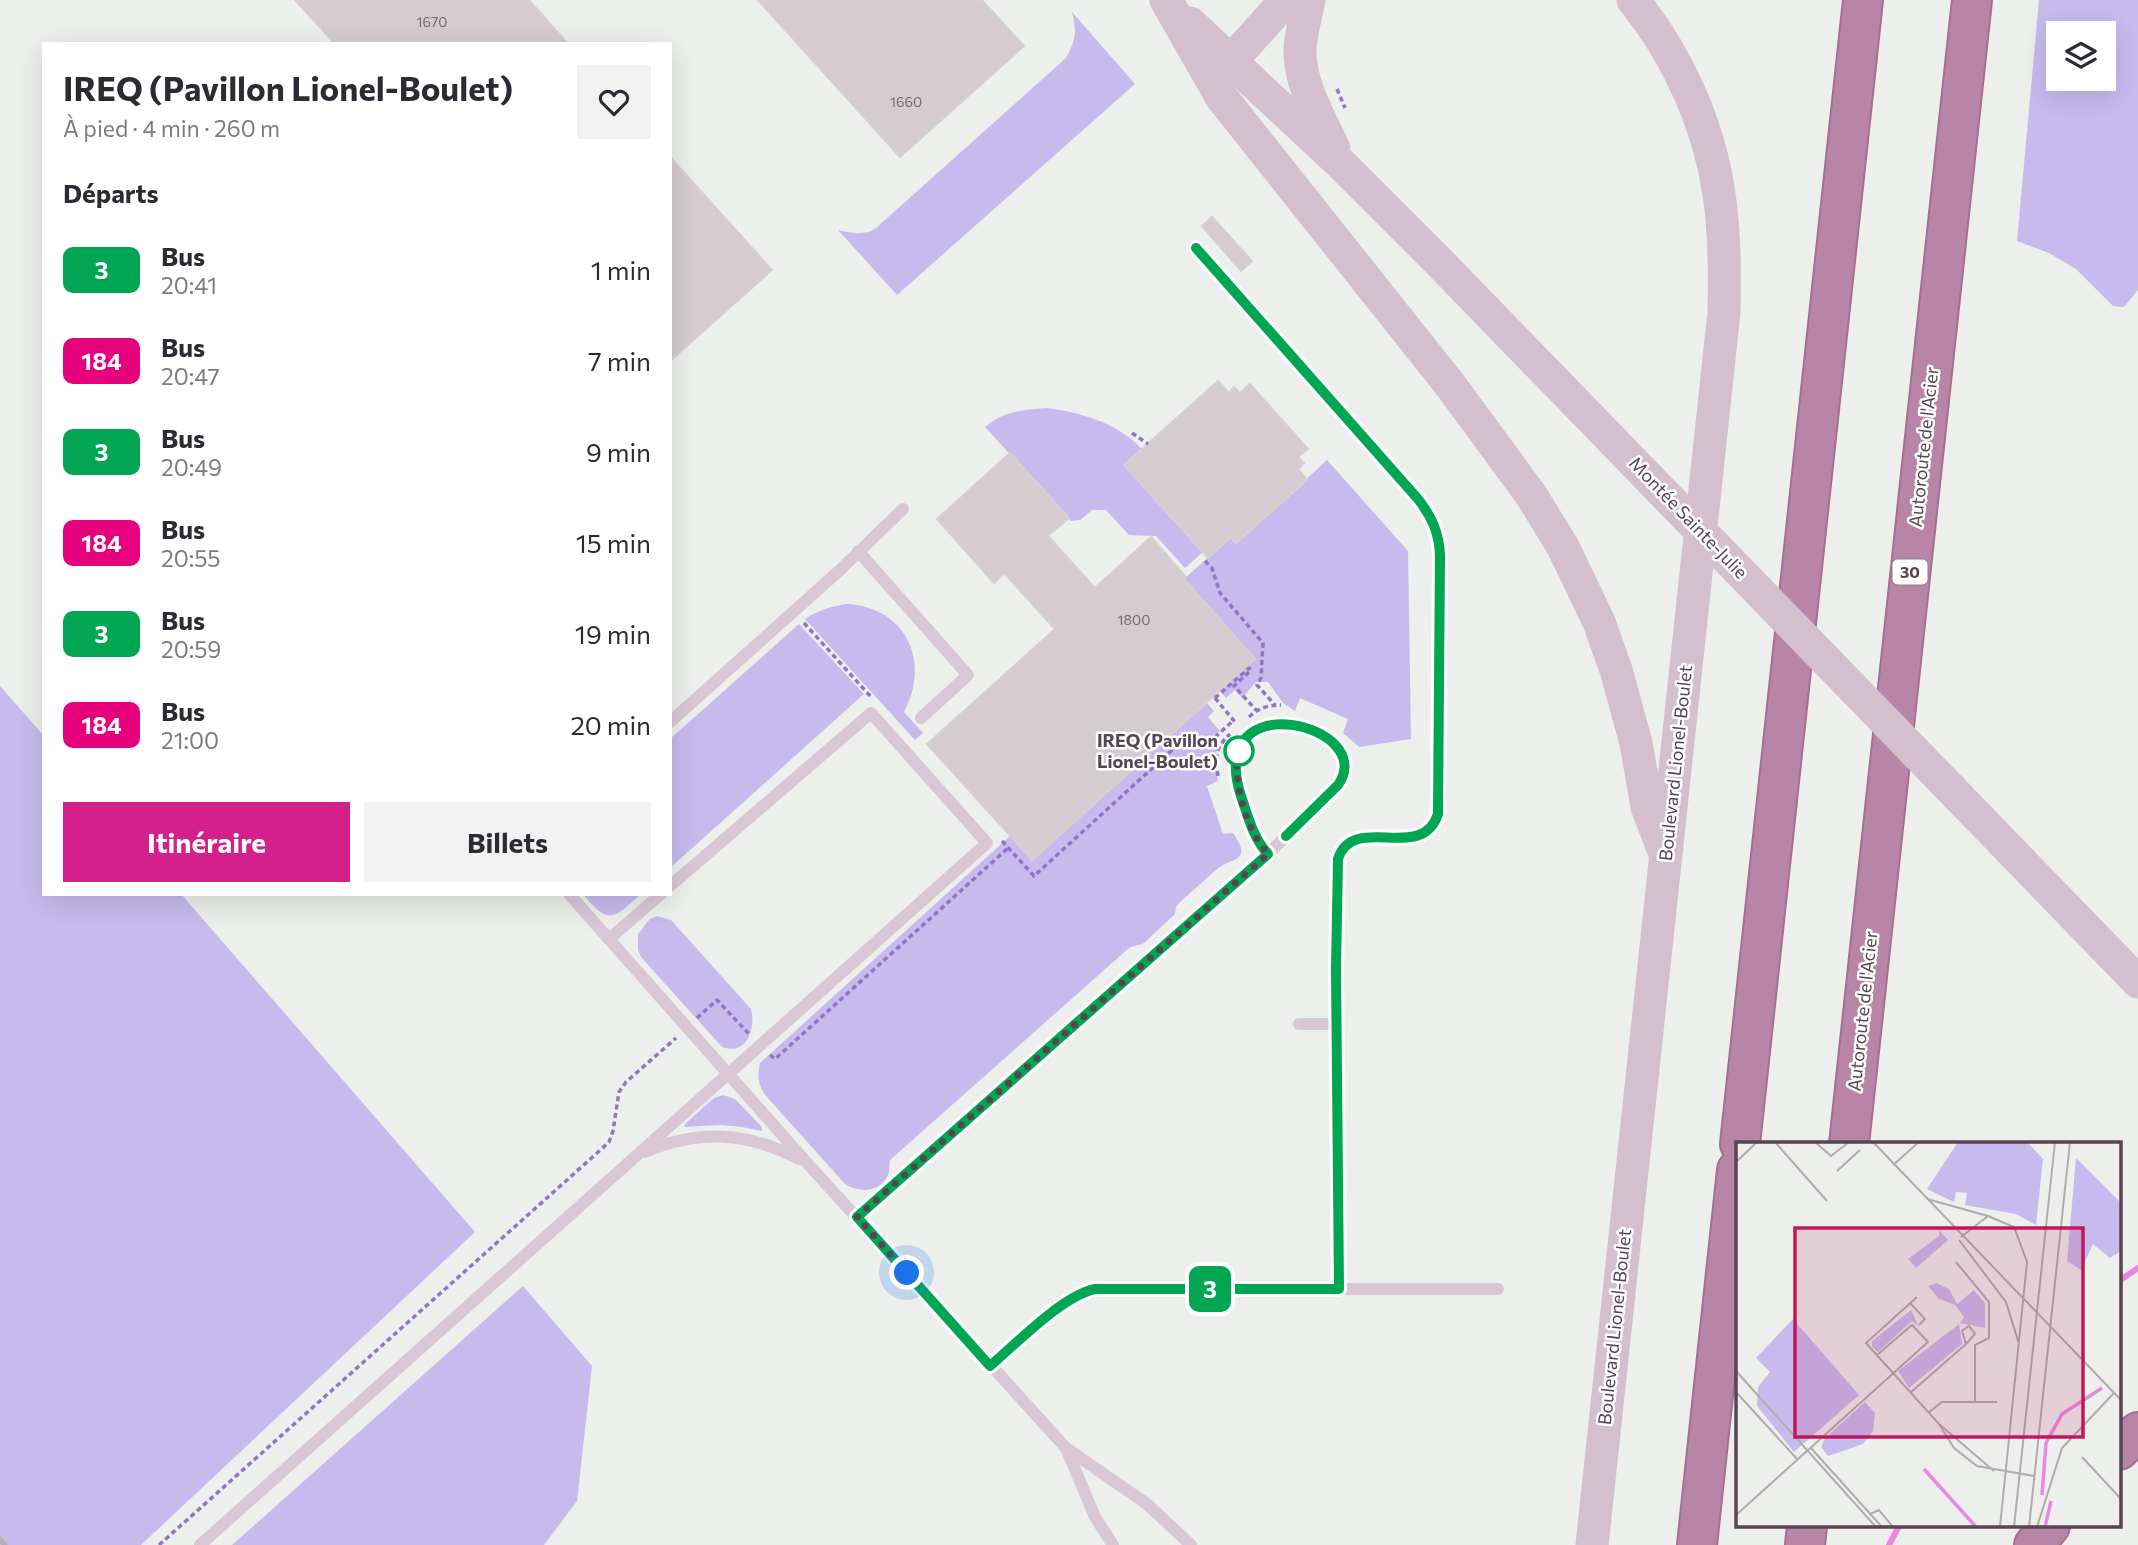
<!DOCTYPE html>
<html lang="fr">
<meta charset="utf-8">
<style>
:root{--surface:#fff;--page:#f2f2f3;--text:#2b2b33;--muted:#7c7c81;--accent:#d4208a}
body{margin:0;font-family:Commissioner,sans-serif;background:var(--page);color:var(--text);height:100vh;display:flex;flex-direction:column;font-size:26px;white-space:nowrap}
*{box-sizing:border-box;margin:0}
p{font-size:23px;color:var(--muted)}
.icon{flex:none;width:38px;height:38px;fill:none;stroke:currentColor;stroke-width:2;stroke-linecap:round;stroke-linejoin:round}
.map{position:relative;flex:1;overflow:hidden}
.side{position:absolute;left:42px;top:42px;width:630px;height:854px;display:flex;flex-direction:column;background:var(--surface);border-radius:0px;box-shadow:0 7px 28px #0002}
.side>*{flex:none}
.badge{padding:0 14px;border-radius:10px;font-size:24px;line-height:46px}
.tools{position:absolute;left:2046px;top:21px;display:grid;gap:14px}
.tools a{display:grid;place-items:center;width:70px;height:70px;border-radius:0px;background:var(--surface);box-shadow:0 7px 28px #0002;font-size:35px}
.you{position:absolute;width:35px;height:35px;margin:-18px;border:5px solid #fff;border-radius:50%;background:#1a73e8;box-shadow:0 0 0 10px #1a73e833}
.map>.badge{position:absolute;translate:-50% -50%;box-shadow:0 0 0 4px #fff}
h2{padding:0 21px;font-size:26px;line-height:63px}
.round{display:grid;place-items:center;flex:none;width:74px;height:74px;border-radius:0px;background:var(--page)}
.summary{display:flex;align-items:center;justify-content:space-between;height:119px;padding:0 21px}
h1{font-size:33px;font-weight:700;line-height:52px}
.cta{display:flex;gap:14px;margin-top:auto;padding:14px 21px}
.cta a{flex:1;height:80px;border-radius:0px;background:var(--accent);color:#fff;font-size:28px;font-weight:700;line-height:80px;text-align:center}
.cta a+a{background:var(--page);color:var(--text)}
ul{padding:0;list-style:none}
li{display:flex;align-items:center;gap:21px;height:91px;padding:0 21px}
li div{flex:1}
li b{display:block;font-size:26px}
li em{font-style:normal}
li .badge{min-width:77px;font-weight:700;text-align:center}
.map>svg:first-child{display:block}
.green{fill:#c6bbec;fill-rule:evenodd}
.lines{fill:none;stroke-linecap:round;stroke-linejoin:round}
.stream{stroke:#e789e2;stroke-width:6}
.building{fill:#d4cccf;stroke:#d7d0d3;stroke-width:2}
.highway-casing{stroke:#a57091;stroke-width:42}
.path{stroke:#9274c8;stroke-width:3.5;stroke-dasharray:5 3.5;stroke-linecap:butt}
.lane{stroke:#d9c8d4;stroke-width:12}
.secondary{stroke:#d4bfcc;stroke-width:33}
.highway{stroke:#b985a6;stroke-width:38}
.rail{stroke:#b6aeb2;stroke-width:5}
.secondary-bridge{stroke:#d4bfcc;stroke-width:33}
.line-casing{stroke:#fff;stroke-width:16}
.line{stroke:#00a651;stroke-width:10}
.walk{stroke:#584552;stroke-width:7;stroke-dasharray:0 12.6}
.stop-dot{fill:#fff;stroke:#00a651;stroke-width:3.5}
.labels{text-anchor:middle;stroke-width:5;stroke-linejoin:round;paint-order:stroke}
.number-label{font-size:14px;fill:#776771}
.shield{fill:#fff;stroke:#8a7d86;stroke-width:2}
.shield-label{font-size:16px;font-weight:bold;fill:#584552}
.street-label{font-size:18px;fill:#584552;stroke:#fff}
.stop-label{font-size:18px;font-weight:bold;fill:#584552;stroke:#fff;text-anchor:end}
.inset-river{fill:none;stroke:#e789e2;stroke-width:3.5}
.inset-road{fill:none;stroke:#b1abae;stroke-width:2}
.view{fill:#c2185b;fill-opacity:0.15;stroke:#c2185b;stroke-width:3.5}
.inset-edge{fill:none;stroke:#584552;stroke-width:3.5}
</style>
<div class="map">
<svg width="2138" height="1545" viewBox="0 0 2138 1545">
<rect width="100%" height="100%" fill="#ecefec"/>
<!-- green -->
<g class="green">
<path d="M 2039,0 L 2138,0 L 2138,290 L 2124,307 L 2113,306 L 2076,269 L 2049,253 L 2017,241 ZM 2058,33 L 2104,33 L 2104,79 L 2058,79 Z"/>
<path d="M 1072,12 L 1135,84 L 897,295 L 838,230 C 851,233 865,236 876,228 L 1066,58 C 1076,39 1077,33 1072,12 Z"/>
<path d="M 1046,408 C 1080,412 1118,423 1142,449 L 1203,552 L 1185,568 L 1156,536 L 1129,535 L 1106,510 L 1092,510 L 1080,520 L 1071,521 L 985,427 C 1004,411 1022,410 1046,408 Z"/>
<path d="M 1327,460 L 1408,551 L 1411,739 L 1359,747 L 1343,733 L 1348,719 L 1300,698 L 1295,711 L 1283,703 L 1268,682 L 1256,682 L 1242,698 L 1235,690 L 1226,698 L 1220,691 L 1255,659 L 1184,579 L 1231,537 L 1237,543 Z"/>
<path d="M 848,604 C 907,608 931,663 904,712 L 923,733 L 915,740 L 805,619 C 819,610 832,606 848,604 Z"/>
<path d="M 799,624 L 864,694 L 670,868 L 670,739 Z"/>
<path d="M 0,686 L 44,736 L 44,894 L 181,894 L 475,1232 L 141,1545 L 0,1545 Z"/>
<path d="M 1207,703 L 1214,711 L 1208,717 L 1220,731 L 1214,735 L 1212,741 L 1218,748 L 1214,760 L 1218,781 L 1207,786 L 1223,834 L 1233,833 C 1253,862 1233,857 1217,869 L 1179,903 L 1176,907 L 1175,914 L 1144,943 C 1139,946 1134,945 1129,948 L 890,1160 C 889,1166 890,1172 887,1177 C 878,1194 858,1192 845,1184 L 766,1096 C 758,1085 757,1077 760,1063 L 1010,836 L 1033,859 Z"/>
<path d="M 583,894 L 641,894 C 613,919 609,926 583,894 Z"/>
<path d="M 657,916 L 671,920 L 751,1009 C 756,1028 747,1056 722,1047 L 641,957 L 638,950 L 638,934 L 650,919 Z"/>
<path d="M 723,1095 L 735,1099 L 762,1127 L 762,1131 L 742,1127 L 721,1125 L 685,1127 L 685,1124 L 714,1098 Z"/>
<path d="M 523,1286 L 592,1366 L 577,1501 L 544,1545 L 232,1545 Z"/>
</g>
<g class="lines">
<!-- stream -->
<g class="stream">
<path d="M 2119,1281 L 2138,1268"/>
<path d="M 1889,1545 L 1899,1526"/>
</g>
</g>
<!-- building -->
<g class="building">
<path d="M 295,0 L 529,0 L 568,44 L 335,44 Z"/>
<path d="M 758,0 L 982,0 L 1024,46 L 900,157 Z"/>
<path d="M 670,157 L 772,270 L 670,361 Z"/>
<path d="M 1212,217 L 1252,261 L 1241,271 L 1202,226 Z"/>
<path d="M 1218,381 L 1229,393 L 1234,387 L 1240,393 L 1250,384 L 1308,449 L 1298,457 L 1304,463 L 1298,469 L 1307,480 L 1236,543 L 1231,537 L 1208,558 L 1124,465 Z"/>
<path d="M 1010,453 L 1069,518 L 1048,536 L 1095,588 L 1151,537 L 1186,577 L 1184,579 L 1255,659 L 1032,860 L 927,744 L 1055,629 L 1004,573 L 994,583 L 937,519 Z"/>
</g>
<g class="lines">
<defs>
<g id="highway">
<path d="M 1740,1144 L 1863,0"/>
<path d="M 1849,1144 L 1972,0"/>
<path d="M 2119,1450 L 2138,1432"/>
<path d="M 1697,1545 L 1737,1170"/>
<path d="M 1805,1545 L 1807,1526"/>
<path d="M 2034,1545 L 2050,1526"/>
</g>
</defs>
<!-- highway casing -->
<use href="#highway" class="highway-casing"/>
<!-- path -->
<g class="path">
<path d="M 1337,89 L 1345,108"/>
<path d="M 1132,433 L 1148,444"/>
<path d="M 1205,561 L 1212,568 L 1220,593 L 1263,643 L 1261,678 L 1257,685 L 1275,705"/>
<path d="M 804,623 L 872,698"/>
<path d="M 1215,698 L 1249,668 L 1251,670 L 1234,686 L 1256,710"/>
<path d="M 1215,698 L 1235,722"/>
<path d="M 1249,717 C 1258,708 1268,705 1281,705"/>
<path d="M 1218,776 C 1215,756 1215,748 1230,734"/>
<path d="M 1002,841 L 1034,876 L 1180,743 L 1214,738 L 1234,720"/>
<path d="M 697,1018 L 717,1000 L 750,1035"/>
<path d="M 770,1055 L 775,1059 L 1008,848"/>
<path d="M 159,1545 L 596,1154 L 609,1142 L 613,1131 L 619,1092 L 626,1082 L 676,1038"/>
</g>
<!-- lane -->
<g class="lane">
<path d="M 1196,248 L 1418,499 L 1432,519 L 1440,546 L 1438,814 C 1421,865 1345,808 1337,866 L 1339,1289"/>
<path d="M 858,551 L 968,675 L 921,718"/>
<path d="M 670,722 L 840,570 L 903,509"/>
<path d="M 569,894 L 808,1164 L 1066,1448 L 1147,1504 L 1191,1545"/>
<path d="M 609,939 L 661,894"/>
<path d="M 1299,1024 L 1337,1024"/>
<path d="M 645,1152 C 699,1129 748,1132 799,1159"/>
<path d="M 857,1217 L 1268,854 L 1338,785 C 1380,725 1204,681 1241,796 C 1248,816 1253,838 1268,854"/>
<path d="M 990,1366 C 1018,1342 1060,1297 1095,1289 L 1498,1289"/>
<path d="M 1066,1448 L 1095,1517 L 1113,1545"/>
<path d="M 200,1545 L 987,843 L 871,713 L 670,886"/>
</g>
<!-- secondary -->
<g class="secondary">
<path d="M 1166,0 L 1222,98 L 1451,386 L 1531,495 L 1563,547 L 1599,622 L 1616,670 L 1636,743 L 1647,807 L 1664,851"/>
<path d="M 1309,0 C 1306,16 1301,32 1300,49 C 1299,84 1320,118 1334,149"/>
<path d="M 1190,23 L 1341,164 L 1442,265 L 1646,475"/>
<path d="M 1231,61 L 1286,0"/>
<path d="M 1951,789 L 2138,982"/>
<path d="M 1592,1545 L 1724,312 C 1725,272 1725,233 1719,194 C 1709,124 1677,54 1633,0"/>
</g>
<!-- highway -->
<use href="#highway" class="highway"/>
<!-- rail -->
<path class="rail" d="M 0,1539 L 5,1545"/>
<!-- secondary-bridge -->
<path class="secondary-bridge" d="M 1646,475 L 1951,789"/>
</g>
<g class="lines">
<defs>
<path id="line" d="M 1196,248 L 1418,499 C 1432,517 1439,533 1440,555 L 1438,814 C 1422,864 1353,812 1338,859 L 1336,969 L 1339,1289 L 1095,1289 C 1062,1296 1017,1343 990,1366 L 857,1217 L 1268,854 C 1253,838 1248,816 1241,796 C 1204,681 1380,725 1338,785 L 1286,836"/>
</defs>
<!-- line casing -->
<use href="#line" class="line-casing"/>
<!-- line -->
<use href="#line" class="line"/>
<!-- walk -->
<path class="walk" d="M 907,1273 L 857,1217 L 1268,854 C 1246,830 1230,777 1240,746 L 1239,751"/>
</g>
<!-- markers -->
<circle class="stop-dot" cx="1239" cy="751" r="14"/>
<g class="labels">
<!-- number labels -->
<g class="number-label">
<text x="432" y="27">1670</text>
<text x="906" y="107">1660</text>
<text x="1134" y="625">1800</text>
</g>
<!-- shield labels -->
<rect class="shield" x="1892.5" y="559.5" width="35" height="25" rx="5"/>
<g class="shield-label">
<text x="1910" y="578">30</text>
</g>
<!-- street labels -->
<g class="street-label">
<text transform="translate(1924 447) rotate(-84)" y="6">Autoroute de l'Acier</text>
<text transform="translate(1688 518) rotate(46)" y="6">Montée Sainte-Julie</text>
<text transform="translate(1676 763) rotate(-84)" y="6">Boulevard Lionel-Boulet</text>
<text transform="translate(1863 1011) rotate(-84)" y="6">Autoroute de l'Acier</text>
<text transform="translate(1615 1327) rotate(-84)" y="6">Boulevard Lionel-Boulet</text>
</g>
<!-- stop labels -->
<g class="stop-label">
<text x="1218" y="747">IREQ (Pavillon<tspan x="1218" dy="21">Lionel-Boulet)</tspan></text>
</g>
</g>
<!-- overview -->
<g transform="translate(1736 1142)">
<rect width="385" height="385" fill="#ecefec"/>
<path d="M 222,0 L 291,0 L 307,17 L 300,83 L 280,72 L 229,63 L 231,51 L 220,50 L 218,60 L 191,47 ZM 340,16 L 385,61 L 385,109 L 374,116 L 357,102 L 345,128 L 331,119 ZM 203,88 L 212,98 L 180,126 L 172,117 L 203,94 ZM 200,141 L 213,147 L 221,162 L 238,148 L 249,161 L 249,186 L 224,181 L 228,175 L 219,163 L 203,157 L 192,144 ZM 175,168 L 183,185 L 176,179 L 142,210 L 136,205 L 136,199 ZM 57,177 L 123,253 L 58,310 L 21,264 L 22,245 L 34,230 L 20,216 ZM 223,182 L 226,202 L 173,246 L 162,229 ZM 129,260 L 139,271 L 137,289 L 127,302 L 92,314 L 85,305 L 89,296 Z" fill="#c6bbec"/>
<path class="inset-river" d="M 188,327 L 240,385M 306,353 L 310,301 L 326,272 L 366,246M 309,385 L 315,359"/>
<path class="inset-road" d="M 39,0 L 91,59M 79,0 L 95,14 L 113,0M 137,0 L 385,258M 0,20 L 21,0M 157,23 L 183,0M 101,29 L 124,8M 191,57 L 252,74M 252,74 L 278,85 L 291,120 L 264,385M 225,95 L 252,74M 223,98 L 270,160 L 283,202M 220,120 L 253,160 L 253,196 L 239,203 L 239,260M 181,155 L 130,201 L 203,282 L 258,329M 174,161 L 189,177 L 183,183M 0,229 L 140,385M 0,250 L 61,317M 174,251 L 230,202 L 239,192 L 233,184 L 226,189 L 230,202M 192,271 L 206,260 L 261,260M 203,282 L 218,306 L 241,324 L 298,334M 74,305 L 146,385M 346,315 L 385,357M 134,372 L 143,368 L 157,385M 0,373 L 192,200 L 176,183 L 141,213M 278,385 L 319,0M 293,385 L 334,0M 301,385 L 326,306 L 378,251"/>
<path class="view" d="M 59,86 L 347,86 L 347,295 L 59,295 Z"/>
<rect width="385" height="385" class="inset-edge"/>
</g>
</svg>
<div class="tools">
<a><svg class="icon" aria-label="layers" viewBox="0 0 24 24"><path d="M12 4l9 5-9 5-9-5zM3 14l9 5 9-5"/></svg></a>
</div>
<div class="you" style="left:907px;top:1273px"></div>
<b class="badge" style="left:1210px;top:1289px;background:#00a651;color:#fff">3</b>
<section class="side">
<div class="summary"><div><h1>IREQ (Pavillon Lionel-Boulet)</h1><p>À pied · 4 min · 260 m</p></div><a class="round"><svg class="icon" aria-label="heart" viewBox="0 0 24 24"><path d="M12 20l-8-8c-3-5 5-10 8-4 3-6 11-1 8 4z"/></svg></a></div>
<h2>Départs</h2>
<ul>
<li><span class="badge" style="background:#00a651;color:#fff">3</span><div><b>Bus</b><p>20:41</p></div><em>1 min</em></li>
<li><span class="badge" style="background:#e6007e;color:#fff">184</span><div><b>Bus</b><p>20:47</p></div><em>7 min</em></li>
<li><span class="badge" style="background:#00a651;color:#fff">3</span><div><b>Bus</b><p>20:49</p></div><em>9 min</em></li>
<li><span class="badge" style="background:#e6007e;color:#fff">184</span><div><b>Bus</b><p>20:55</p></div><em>15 min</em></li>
<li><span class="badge" style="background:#00a651;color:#fff">3</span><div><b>Bus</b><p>20:59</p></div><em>19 min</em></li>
<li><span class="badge" style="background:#e6007e;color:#fff">184</span><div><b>Bus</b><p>21:00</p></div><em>20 min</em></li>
</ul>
<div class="cta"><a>Itinéraire</a><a>Billets</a></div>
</section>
</div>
